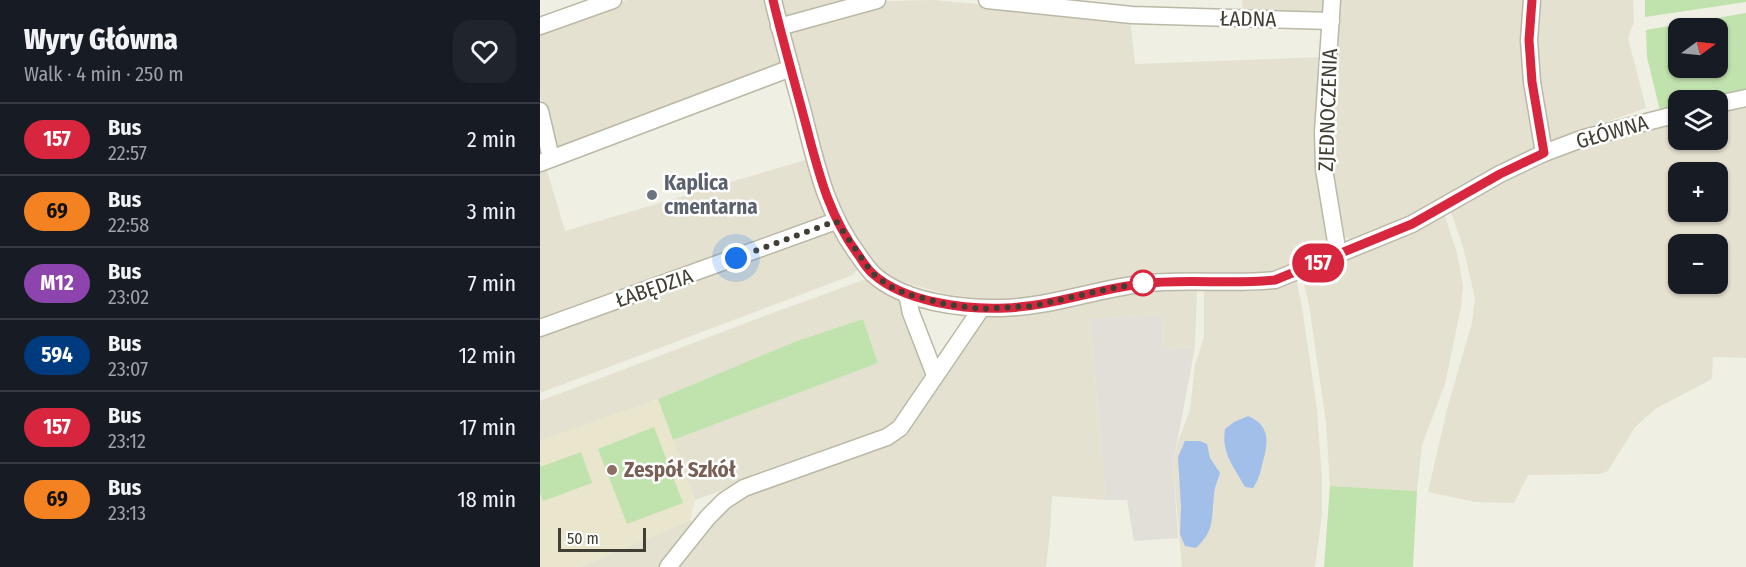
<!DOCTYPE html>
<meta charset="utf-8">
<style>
:root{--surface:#171b24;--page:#20242c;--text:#f1f3f6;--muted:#9ea1a6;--line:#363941}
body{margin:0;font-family:"Fira Sans Condensed",sans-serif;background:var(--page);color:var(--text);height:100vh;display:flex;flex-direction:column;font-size:22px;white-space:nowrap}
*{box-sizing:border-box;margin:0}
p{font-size:20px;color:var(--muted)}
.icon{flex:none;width:33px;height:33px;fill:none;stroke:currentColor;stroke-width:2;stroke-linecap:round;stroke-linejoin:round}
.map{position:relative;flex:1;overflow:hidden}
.side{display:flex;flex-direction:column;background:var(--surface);width:540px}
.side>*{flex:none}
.badge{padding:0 12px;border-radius:20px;font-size:21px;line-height:39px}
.needle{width:39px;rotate:75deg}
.fabs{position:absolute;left:1128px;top:18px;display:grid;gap:12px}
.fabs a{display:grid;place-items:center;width:60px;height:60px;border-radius:12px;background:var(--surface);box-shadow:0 2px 4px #0004;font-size:30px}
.scale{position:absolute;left:18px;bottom:15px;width:88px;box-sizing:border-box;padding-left:6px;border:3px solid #413f34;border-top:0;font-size:16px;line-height:21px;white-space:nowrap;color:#413f34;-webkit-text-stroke:4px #fff;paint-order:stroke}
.you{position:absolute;width:30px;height:30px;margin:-15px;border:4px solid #fff;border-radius:50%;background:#1a73e8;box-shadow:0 0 0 9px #1a73e833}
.map>.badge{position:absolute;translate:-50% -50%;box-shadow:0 0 0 3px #fff}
.round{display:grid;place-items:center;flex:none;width:63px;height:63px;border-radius:18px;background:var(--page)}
.head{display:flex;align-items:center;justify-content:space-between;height:102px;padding:0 24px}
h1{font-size:28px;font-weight:800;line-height:45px}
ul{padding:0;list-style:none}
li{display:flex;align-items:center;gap:18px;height:72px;padding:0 24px;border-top:2px solid var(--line)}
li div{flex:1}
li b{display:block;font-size:22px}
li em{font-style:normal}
li .badge{min-width:66px;font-weight:700;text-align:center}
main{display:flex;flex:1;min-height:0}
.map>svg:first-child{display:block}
.residential{fill:#e4e1d1;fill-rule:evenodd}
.industrial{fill:#e2dfd8}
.education{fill:#e9e6cd}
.green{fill:#c0e2ad;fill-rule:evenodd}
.water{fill:#a2bfea}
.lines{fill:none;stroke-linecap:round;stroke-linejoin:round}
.minor-casing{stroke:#bbb8a6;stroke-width:19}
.minor{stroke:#fff;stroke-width:16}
.line-casing{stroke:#fff;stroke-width:14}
.line{stroke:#d7263d;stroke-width:9}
.walk{stroke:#413f34;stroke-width:6;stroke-dasharray:0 10.8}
.worship-dot{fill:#6b7280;stroke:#fff;stroke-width:2}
.stop-dot{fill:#fff;stroke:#d7263d;stroke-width:3}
.education-dot{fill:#8d6e63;stroke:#fff;stroke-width:2}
.labels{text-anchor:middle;stroke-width:5;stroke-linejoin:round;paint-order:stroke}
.street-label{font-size:21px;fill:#413f34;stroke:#fff}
.worship-label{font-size:21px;font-weight:bold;fill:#5b616d;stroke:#fff;text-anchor:start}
.education-label{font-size:21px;font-weight:bold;fill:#785e54;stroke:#fff;text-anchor:start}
</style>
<main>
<section class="side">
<div class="head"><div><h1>Wyry Główna</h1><p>Walk · 4 min · 250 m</p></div><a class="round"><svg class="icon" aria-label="heart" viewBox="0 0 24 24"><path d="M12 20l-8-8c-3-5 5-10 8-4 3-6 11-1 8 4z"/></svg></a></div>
<ul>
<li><span class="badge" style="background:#d7263d;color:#fff">157</span><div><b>Bus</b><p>22:57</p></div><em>2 min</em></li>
<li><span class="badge" style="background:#f58220;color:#111">69</span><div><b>Bus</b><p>22:58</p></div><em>3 min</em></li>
<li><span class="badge" style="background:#8e44ad;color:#fff">M12</span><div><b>Bus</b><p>23:02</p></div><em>7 min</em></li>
<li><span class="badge" style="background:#003b80;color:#fff">594</span><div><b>Bus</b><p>23:07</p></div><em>12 min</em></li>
<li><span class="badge" style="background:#d7263d;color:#fff">157</span><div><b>Bus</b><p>23:12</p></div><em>17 min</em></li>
<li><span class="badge" style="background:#f58220;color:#111">69</span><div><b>Bus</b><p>23:13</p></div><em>18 min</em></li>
</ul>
</section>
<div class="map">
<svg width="1206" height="567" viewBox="0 0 1206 567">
<rect width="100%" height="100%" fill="#f0efe3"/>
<!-- residential -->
<g class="residential">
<path d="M 87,0 L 227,0 L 242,61 L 241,66 L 21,146 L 15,146 L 11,142 L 0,95 L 0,31 Z"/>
<path d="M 239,0 L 317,0 L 244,18 Z"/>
<path d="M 393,0 L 590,18 L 595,64 L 783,57 L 790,241 L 785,251 L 725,276 L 464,299 L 436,299 L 402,293 L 348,278 L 335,269 L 318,246 L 291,195 L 248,33 L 254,26 L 346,1 Z"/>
<path d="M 702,0 L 785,0 L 784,13 L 703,11 Z"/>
<path d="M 798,0 L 987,0 L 999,146 L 894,206 L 820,239 L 811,240 L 805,237 L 801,229 L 788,144 Z"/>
<path d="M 996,0 L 1093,0 L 1094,22 L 1088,38 L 1106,108 L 1007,143 L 994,51 Z"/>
<path d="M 1206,102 L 1206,358 L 1173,357 L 1172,379 L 1115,409 L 1095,427 L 1068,471 L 1059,474 L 988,475 L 974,503 L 935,502 L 888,492 L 907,409 L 932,323 L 935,298 L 923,247 L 911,212 L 964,179 L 1004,158 L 1138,118 L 1138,140 L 1178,140 L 1178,109 ZM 1138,172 L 1178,172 L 1178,212 L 1138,212 ZM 1138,244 L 1178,244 L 1178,284 L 1138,284 Z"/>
<path d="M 269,159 L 288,221 L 0,323 L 0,169 L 6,167 L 25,231 Z"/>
<path d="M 905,216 L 917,253 L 923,286 L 921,307 L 905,384 L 882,445 L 877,491 L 790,486 L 786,422 L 769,305 L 762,277 Z"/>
<path d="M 293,228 L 319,267 L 313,275 L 0,393 L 0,332 Z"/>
<path d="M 329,278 L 359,298 L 386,368 L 382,381 L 355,422 L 345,432 L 155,500 L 133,440 L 338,363 L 323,319 L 254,342 L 118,399 L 0,441 L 0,401 L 238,311 Z"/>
<path d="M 756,279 L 762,307 L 777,409 L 782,478 L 782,514 L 775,567 L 642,567 L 633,465 L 639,439 L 650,410 L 655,365 L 664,337 L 664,291 L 724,286 Z"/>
<path d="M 619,289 L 657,289 L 655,347 L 623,349 L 622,315 L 550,319 L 566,500 L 512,496 L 510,532 L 506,567 L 133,567 L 187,503 L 351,439 L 441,319 Z"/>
<path d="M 150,520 L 156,523 L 121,567 L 40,567 Z"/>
</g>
<!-- industrial -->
<path class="industrial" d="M 622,315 L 623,349 L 655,347 L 633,465 L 638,538 L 594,541 L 587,500 L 566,500 L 550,319 Z"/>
<!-- education -->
<path class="education" d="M 118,399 L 155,500 L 150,520 L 40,567 L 0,567 L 0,441 Z"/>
<!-- green -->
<g class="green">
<path d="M 1105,0 L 1206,0 L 1206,2 L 1105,17 Z"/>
<path d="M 1206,13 L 1206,94 L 1173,100 L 1138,100 L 1138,107 L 1120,111 L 1107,57 L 1106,30 ZM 1138,28 L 1178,28 L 1178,68 L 1138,68 Z"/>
<path d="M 323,319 L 338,363 L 133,440 L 118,399 L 254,342 Z"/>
<path d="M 114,427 L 143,503 L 87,524 L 58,449 Z"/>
<path d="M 41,452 L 52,483 L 3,501 L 0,492 L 0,467 Z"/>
<path d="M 790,486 L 877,491 L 873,567 L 784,567 Z"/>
</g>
<!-- water -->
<g class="water">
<path d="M 708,416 C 732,426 728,445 722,465 C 720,474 718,481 713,488 L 705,487 C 694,467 681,453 685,429 L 694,422 Z"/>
<path d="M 645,441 L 660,441 L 667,444 L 670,458 L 680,473 C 678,480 674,488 674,496 C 671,520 675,530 656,548 L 645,546 L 640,534 L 641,507 L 638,457 Z"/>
</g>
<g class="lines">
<defs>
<g id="minor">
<path d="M 233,0 C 242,37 252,73 262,109 C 276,163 285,211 319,256 C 323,262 328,269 333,274 C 363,302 422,309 462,308 C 509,307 553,290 600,284 C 644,278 690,285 735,280 L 872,224 L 960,174 L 1004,153 L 1044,138 L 1138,114"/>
<path d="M 447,0 L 592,15 L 791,21"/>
<path d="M 792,0 L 783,132 L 784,169 L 798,254"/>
<path d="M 992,0 L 989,40 L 992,82 L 1004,153"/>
<path d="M 0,26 L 73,0"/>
<path d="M 239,27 L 337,0"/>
<path d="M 1178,104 L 1206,98"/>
<path d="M 0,111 L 11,158"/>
<path d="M 0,163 L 251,68"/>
<path d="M 367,294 L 371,313 L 395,375"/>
<path d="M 0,328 L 296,221"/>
<path d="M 128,567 L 168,517 L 184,501 L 204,488 L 347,437 L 360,428 L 441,309"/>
</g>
</defs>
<!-- minor casing -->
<use href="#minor" class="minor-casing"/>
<!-- minor -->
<use href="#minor" class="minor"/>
</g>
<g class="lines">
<defs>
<path id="line" d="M 233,0 C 242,38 253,76 263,114 C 277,165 286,212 319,256 C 323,262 327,269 333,274 C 364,302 426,310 466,308 C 512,306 554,290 600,284 C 644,278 690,285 735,280 L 872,224 L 960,174 L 1004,153 L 992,82 L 989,40 L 992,0"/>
</defs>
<!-- line casing -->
<use href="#line" class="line-casing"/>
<!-- line -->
<use href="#line" class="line"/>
<!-- walk -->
<path class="walk" d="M 196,258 L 296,221 L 332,273 L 349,286 L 367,294 L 405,304 L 441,309 L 493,306 L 568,289 L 603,283"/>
</g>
<!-- markers -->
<circle class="worship-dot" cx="112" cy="195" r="6"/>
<circle class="stop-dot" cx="603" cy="283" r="12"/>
<circle class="education-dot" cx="72" cy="470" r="6"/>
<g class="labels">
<!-- street labels -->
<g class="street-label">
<text transform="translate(708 19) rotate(1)" y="7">ŁADNA</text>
<text transform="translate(788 110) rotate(-88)" y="7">ZJEDNOCZENIA</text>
<text transform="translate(1072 132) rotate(-16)" y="7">GŁÓWNA</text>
<text transform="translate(114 288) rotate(-19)" y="7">ŁABĘDZIA</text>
</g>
<!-- worship labels -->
<g class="worship-label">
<text x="124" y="190">Kaplica<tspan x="124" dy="24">cmentarna</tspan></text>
</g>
<!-- education labels -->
<g class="education-label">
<text x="84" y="477">Zespół Szkół</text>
</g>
</g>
</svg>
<div class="fabs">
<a><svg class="needle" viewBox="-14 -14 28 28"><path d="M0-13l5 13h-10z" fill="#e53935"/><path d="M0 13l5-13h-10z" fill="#9ea1a6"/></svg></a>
<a><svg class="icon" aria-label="layers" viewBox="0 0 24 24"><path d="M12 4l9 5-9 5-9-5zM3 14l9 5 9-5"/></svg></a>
<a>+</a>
<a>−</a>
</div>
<div class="scale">50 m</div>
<div class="you" style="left:196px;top:258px"></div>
<b class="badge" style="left:778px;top:263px;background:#d7263d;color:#fff">157</b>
</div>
</main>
